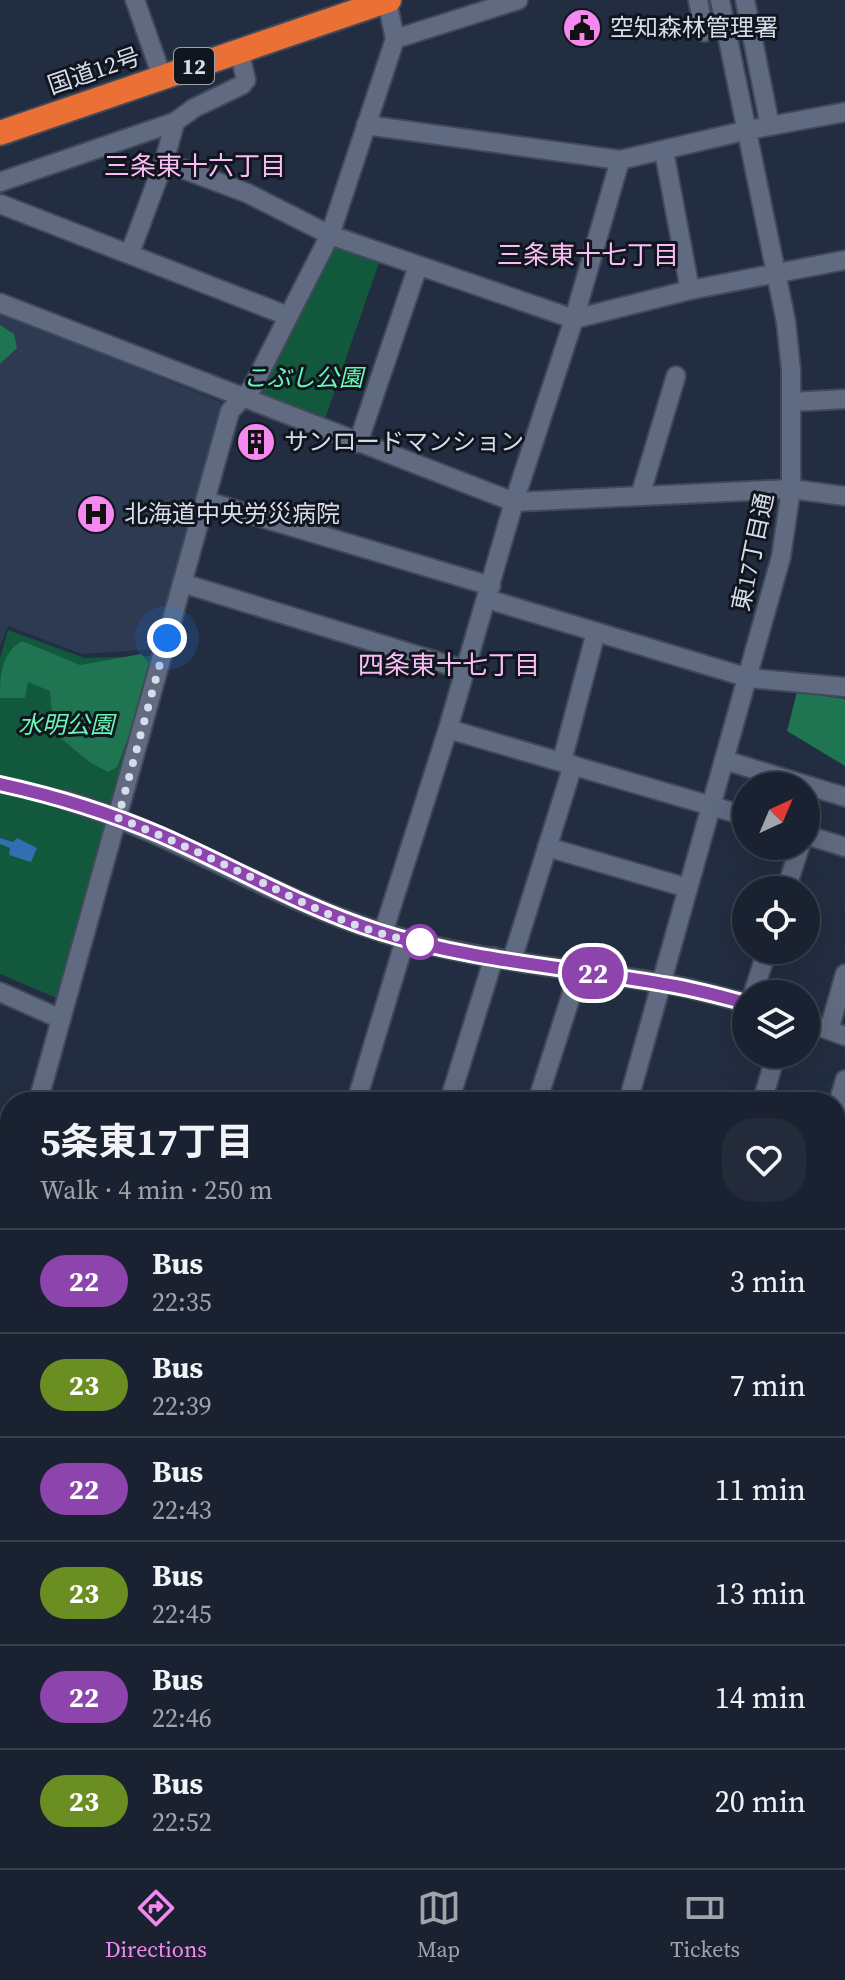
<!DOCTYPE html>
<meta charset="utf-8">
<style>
:root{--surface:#1a2231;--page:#232a39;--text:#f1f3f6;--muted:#9fa4ab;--line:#383f4d;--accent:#f589ef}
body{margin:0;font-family:"Source Serif 4","Noto Sans JP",serif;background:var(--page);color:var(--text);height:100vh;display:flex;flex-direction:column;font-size:30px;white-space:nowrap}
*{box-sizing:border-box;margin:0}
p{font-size:26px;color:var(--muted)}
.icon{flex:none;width:44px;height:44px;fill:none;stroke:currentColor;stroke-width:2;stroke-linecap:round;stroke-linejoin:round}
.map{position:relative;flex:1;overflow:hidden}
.panel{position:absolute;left:0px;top:1092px;width:846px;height:776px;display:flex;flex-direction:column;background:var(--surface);border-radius:32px 32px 0 0;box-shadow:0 8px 32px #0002,0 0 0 2px var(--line)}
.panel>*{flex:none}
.badge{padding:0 16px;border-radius:26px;font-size:28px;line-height:52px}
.needle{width:52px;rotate:44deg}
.buttons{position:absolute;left:732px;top:772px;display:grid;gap:16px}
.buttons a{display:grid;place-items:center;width:88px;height:88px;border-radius:50%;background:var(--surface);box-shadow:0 8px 32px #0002,0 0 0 2px var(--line);font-size:40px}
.you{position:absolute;width:40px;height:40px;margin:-20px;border:6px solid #fff;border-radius:50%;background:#1a73e8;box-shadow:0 0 0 12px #1a73e833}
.map>.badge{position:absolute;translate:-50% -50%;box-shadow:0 0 0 4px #fff}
.round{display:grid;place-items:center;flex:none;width:84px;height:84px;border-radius:32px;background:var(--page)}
.overview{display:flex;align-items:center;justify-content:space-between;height:136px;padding:0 40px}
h1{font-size:38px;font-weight:700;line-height:60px}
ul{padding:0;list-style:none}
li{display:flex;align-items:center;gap:24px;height:104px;padding:0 40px;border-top:2px solid var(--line)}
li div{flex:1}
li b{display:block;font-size:30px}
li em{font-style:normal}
li .badge{min-width:88px;font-weight:700;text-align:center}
.tab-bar{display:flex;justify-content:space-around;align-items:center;height:112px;border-top:2px solid var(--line);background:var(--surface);font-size:22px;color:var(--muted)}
.tab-bar a{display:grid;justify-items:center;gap:4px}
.tab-bar .active{color:var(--accent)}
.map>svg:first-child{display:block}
.built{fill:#2d3a51}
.green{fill:#11583c}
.forest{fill:#1f7451}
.water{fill:#316fb2}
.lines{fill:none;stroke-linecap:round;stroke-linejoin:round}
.minor-tunnel{stroke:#3e475a;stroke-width:18;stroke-dasharray:18 9;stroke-linecap:butt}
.minor-casing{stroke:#41495a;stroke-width:22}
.major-casing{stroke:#41495a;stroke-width:28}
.highway-casing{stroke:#41495a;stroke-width:28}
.minor{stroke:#606b81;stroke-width:18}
.major{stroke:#b36e53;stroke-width:24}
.highway{stroke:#eb7035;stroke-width:24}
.line-casing{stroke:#fff;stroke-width:18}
.line{stroke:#8e44ad;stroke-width:12}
.walk{stroke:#d6ddea;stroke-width:8;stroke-dasharray:0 14.4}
.stop-dot{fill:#fff;stroke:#8e44ad;stroke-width:4}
.labels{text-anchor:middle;stroke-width:6;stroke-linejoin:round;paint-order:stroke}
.shield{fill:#11161e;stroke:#9ba1ad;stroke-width:2}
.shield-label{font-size:22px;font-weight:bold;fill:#d6ddea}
.poi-label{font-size:24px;fill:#d6ddea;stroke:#11161e;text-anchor:start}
.street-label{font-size:24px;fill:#d6ddea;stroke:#11161e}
.park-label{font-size:24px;font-style:italic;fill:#69f7b8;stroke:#11161e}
.neighbourhood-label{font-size:26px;fill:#f9bcf4;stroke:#11161e}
</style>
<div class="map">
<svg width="845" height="1868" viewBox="0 0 845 1868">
<rect width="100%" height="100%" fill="#232d41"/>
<!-- built -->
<path class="built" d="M 0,312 L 221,402 L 156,649 L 82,654 L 8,626 L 0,646 Z"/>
<!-- green -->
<g class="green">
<path d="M 335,244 L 380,260 L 324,422 L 258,396 Z"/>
<path d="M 8,630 L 85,658 L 154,656 L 59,999 L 0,974 L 0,658 Z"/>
</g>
<!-- forest -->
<g class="forest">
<path d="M 0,325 L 14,334 L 17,348 L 0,364 Z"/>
<path d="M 22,641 L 80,665 L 141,654 L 154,670 L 117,767 L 108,772 L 91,763 L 54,733 L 50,691 L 28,682 L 25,698 L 0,698 C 0,676 1,653 22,641 Z"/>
<path d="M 797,692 L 845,699 L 845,766 L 787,731 Z"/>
</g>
<!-- water -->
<path class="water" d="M 0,838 L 13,842 L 17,838 L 37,848 L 31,862 L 9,855 L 10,848 L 0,844 Z"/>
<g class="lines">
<!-- minor-tunnel -->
<path class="minor-tunnel" d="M 0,784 L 65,800"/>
<defs>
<g id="minor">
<path d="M 135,0 L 162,77"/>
<path d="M 698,0 L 704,32"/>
<path d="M 745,0 L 770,126"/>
<path d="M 395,39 L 518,0"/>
<path d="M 366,125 L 620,160 L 748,130 L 845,112"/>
<path d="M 664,151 L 690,290"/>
<path d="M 164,162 L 247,193 L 330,235 L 574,319 L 690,290 L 845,260"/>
<path d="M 0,182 L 175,122"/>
<path d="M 0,204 L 288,316"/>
<path d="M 130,253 L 164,162 L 175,122 L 194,108 L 242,85 L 246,80 L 239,50"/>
<path d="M 0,303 L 514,502 L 791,489 L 845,496"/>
<path d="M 791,402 L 845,399"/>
<path d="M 358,443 L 418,266"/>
<path d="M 640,496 L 676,376"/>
<path d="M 206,501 L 491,586"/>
<path d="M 182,583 L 465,670"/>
<path d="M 487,599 L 749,678 L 845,687"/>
<path d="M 448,729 L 746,816"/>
<path d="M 724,760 L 845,797"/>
<path d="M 562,761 L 596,632"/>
<path d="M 65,800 C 175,834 270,897 378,931 C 470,960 568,968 663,983 C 691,988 719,996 746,1003"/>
<path d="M 806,835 L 845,847"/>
<path d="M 547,847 L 688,888"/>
<path d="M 786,890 L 800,846"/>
<path d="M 383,933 L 448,729 L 514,502 L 574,319 L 620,160"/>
<path d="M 512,960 L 573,765"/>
<path d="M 0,992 L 61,1019"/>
<path d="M 753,994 L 767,950"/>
<path d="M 806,1022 L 845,1036"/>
<path d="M 829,1030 L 845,974"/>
<path d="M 38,1102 L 230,411 L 252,388 L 330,235 L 395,39 L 387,1"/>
<path d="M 356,1102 L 405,940"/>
<path d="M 449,1102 L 494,957"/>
<path d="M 537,1102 L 579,971"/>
<path d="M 628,1102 L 781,557 L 791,489 L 791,370 L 786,322 L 720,0"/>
<path d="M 762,1102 L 776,1054"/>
<path d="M 836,1111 L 845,1080"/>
<path d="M 0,1232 L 10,1197"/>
<path d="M 0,1318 L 10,1321"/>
<path d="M 836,1418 L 845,1422"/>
<path d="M 0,1574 L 10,1577"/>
<path d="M 0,1648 L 10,1617"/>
<path d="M 0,1709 L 10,1712"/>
<path d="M 0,1847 L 10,1850"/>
<path d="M 34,1858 L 63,1868"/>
<path d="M 86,1868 L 90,1858"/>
<path d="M 171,1868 L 174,1858"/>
<path d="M 246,1868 L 249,1858"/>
<path d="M 310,1868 L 313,1858"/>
<path d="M 408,1868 L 409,1858"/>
</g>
<g id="major">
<path d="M 0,1373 L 10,1376"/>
<path d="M 836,1643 L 845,1646"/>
</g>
<path id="highway" d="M 0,133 L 389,0"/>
</defs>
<!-- minor casing -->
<use href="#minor" class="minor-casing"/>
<!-- major casing -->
<use href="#major" class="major-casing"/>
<!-- highway casing -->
<use href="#highway" class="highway-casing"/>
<!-- minor -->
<use href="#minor" class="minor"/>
<!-- major -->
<use href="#major" class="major"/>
<!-- highway -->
<use href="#highway" class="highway"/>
</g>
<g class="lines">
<defs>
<path id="line" d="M 0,784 C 55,796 110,813 161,835 C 234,867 302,907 377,931 C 469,961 568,967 663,984 C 691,988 719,996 746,1003"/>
</defs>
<!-- line casing -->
<use href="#line" class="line-casing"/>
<!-- line -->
<use href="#line" class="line"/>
<!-- walk -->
<path class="walk" d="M 167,638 L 118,818 C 166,837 213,859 259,881 C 310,906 363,934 420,942"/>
</g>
<!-- icons -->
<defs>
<symbol id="civic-disc" viewBox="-11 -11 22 22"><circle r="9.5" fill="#f589ef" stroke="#11161e"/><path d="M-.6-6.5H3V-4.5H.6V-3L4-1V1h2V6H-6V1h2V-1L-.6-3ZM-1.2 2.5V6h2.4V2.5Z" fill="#111"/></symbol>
<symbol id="building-disc" viewBox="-11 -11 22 22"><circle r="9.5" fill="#f589ef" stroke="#11161e"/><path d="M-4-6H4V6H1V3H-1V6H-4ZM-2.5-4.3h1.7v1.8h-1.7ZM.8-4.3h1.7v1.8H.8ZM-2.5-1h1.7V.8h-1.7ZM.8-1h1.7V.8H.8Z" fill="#111"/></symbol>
<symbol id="hospital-disc" viewBox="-11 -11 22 22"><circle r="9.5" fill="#f589ef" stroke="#11161e"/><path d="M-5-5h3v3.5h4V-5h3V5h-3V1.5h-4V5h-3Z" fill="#111"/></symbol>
</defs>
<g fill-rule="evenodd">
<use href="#civic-disc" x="560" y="6" width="44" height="44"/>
<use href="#building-disc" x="234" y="420" width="44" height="44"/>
<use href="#hospital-disc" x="74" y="492" width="44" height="44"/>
</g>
<!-- markers -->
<circle class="stop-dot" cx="420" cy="942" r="16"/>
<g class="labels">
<!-- shield labels -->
<rect class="shield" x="174" y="48" width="40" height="36" rx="6"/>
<g class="shield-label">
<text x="194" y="74">12</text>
</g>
<!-- poi labels -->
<g class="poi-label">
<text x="610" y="36">空知森林管理署</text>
<text x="284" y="450">サンロードマンション</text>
<text x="124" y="522">北海道中央労災病院</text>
</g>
<!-- street labels -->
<g class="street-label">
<text transform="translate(94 71) rotate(-19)" y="8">国道12号</text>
<text transform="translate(753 552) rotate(-78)" y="8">東17丁目通</text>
</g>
<!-- park labels -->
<g class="park-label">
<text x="303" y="386">こぶし公園</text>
<text x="66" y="733">水明公園</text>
</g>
<!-- neighbourhood labels -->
<g class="neighbourhood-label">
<text x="195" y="175">三条東十六丁目</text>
<text x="588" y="264">三条東十七丁目</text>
<text x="449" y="674">四条東十七丁目</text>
</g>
</g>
</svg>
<div class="buttons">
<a><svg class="needle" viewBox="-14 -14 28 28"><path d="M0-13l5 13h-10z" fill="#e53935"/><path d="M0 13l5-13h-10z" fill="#9fa4ab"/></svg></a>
<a><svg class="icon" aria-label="locate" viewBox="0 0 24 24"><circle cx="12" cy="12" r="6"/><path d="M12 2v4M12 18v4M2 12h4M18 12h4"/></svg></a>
<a><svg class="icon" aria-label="layers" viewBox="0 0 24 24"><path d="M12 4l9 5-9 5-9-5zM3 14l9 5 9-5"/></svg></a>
</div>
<div class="you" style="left:167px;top:638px"></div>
<b class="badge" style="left:593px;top:973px;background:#8e44ad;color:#fff">22</b>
<section class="panel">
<div class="overview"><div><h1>5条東17丁目</h1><p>Walk · 4 min · 250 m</p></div><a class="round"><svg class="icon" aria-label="heart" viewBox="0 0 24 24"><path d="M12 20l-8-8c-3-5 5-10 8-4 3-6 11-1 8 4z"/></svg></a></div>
<ul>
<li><span class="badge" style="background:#8e44ad;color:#fff">22</span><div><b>Bus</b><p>22:35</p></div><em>3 min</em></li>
<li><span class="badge" style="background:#6b8e23;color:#fff">23</span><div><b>Bus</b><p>22:39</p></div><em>7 min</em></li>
<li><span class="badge" style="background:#8e44ad;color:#fff">22</span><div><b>Bus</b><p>22:43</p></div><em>11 min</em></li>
<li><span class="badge" style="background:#6b8e23;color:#fff">23</span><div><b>Bus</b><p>22:45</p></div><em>13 min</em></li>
<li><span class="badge" style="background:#8e44ad;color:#fff">22</span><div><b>Bus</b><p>22:46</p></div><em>14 min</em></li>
<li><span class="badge" style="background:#6b8e23;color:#fff">23</span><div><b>Bus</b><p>22:52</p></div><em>20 min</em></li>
</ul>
</section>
</div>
<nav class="tab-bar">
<a class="active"><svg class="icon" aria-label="directions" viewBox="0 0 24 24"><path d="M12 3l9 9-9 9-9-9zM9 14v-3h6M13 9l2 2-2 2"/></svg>Directions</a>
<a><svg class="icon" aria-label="map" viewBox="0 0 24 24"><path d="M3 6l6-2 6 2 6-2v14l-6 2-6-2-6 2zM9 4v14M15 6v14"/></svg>Map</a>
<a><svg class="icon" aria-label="tickets" viewBox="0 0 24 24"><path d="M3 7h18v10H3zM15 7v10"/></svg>Tickets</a>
</nav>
